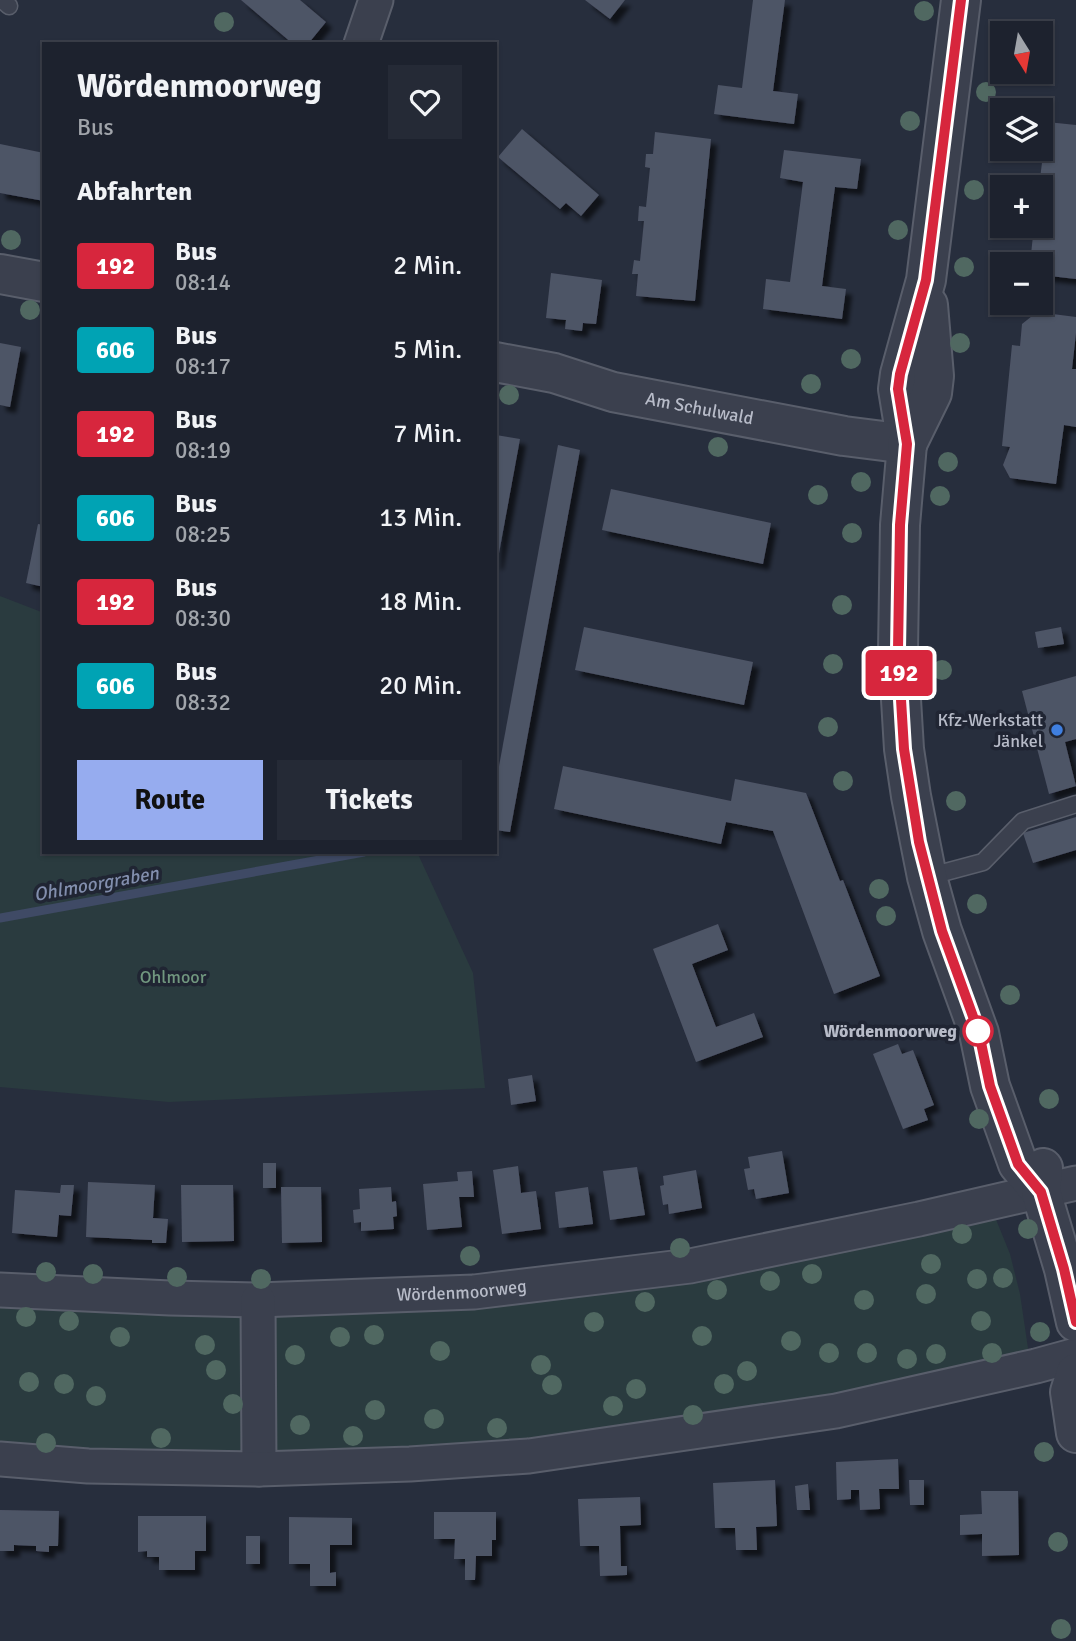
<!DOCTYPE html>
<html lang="de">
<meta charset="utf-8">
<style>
:root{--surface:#1d222e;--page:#252a36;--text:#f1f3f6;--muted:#a0a4aa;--line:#3b3f4a;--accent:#96acef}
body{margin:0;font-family:Signika,sans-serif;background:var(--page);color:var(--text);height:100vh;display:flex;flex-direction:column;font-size:26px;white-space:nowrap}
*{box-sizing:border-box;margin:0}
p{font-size:23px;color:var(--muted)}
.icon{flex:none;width:38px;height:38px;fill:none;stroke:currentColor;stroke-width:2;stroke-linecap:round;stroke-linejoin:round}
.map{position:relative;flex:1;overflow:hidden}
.sheet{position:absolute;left:42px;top:42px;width:455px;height:812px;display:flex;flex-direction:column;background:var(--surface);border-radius:0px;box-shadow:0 2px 5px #0004,0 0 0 2px var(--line)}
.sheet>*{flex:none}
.badge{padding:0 14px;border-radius:5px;font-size:24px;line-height:46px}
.needle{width:46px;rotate:169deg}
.fabs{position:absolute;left:990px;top:21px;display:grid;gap:14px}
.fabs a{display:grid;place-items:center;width:63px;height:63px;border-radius:0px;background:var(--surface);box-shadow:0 2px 5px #0004,0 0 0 2px var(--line);font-size:35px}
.map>.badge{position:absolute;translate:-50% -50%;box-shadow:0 0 0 4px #fff}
h2{padding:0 35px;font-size:26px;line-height:63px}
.round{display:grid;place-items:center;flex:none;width:74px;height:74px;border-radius:0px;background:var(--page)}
.summary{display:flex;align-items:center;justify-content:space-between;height:119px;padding:0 35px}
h1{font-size:33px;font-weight:700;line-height:52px}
.action{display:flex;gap:14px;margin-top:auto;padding:14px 35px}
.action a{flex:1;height:80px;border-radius:0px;background:var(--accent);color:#111;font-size:28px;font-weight:700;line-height:80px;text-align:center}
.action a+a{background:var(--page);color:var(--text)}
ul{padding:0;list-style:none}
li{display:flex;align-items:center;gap:21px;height:84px;padding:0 35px}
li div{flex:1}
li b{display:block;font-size:26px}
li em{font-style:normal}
li .badge{min-width:77px;font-weight:700;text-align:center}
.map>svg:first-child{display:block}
.green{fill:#2a3b3f}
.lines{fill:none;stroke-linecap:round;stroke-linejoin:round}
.stream{stroke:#3f4a65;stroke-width:9}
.building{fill:#4e5466;filter:url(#shadow)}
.service-casing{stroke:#595e6b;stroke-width:19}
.minor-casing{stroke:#595e6b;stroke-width:37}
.tertiary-casing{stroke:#595e6b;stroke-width:42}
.service{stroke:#3b404e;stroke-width:16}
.minor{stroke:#3b404e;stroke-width:33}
.tertiary{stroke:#3b404e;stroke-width:38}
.tree{fill:#506861}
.line-casing{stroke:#fff;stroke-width:16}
.line{stroke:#d7263d;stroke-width:10}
.shop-dot{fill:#3f7fe0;stroke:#202533;stroke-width:2.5}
.stop-dot{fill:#fff;stroke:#d7263d;stroke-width:3.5}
.labels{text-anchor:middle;stroke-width:7;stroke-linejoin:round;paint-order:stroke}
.street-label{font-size:18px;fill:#b7bbc8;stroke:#202533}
.poi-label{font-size:18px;fill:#b7bbc8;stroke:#202533;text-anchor:end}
.park-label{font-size:18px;fill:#71977f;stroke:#202533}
.stop-label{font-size:18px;font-weight:bold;fill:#b7bbc8;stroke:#202533;text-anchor:end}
.water-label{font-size:19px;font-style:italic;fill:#828ead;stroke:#202533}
</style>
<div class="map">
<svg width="1076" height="1641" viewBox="0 0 1076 1641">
<defs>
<filter id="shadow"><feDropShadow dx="6" dy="6" stdDeviation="2" flood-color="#0009"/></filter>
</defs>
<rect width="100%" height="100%" fill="#272e3d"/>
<!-- green -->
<g class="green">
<path d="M 0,596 L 44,613 L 44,852 L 417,852 L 473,973 L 485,1088 L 169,1102 L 0,1087 Z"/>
<path d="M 995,1217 L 1010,1254 L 1020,1294 L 1029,1355 L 936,1378 L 536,1443 L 292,1456 L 0,1448 L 0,1302 L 226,1312 Z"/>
</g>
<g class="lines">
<!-- stream -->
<path class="stream" d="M 0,918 L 364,852"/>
</g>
<!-- building -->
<g class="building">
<path d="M 241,0 L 300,0 L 326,22 L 308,44 L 293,44 Z"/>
<path d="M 585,0 L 625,0 L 610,19 Z"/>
<path d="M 753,0 L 785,0 L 773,91 L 798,94 L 794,124 L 714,114 L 718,85 L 742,88 Z"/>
<path d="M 1047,122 L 1076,125 L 1076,279 L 1041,275 L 1041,264 L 1030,264 L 1034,226 L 1041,226 L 1041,187 L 1039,187 Z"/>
<path d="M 522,129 L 599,195 L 581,216 L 566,203 L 560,209 L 498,157 Z"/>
<path d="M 655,132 L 711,139 L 695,301 L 636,296 L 638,274 L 632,274 L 634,260 L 640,261 L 644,221 L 638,221 L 639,206 L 646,207 L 650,168 L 645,167 L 646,154 L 653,154 Z"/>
<path d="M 0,144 L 44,153 L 44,201 L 0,193 Z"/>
<path d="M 784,150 L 861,159 L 857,189 L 835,187 L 822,286 L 846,289 L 842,319 L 763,309 L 766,279 L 790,282 L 803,182 L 780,178 Z"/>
<path d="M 551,273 L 602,280 L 596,324 L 583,323 L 582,331 L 565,329 L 566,320 L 546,318 Z"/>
<path d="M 1037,312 L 1076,317 L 1076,333 L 1072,369 L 1076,369 L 1076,427 L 1064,425 L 1056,484 L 1010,478 L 1003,465 L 1010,447 L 1002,446 L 1012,345 L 1020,346 L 1022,324 Z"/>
<path d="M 0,343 L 21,347 L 10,407 L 0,405 Z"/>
<path d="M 496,435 L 520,439 L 497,564 L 495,564 Z"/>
<path d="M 558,445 L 580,450 L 510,832 L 495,830 L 495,788 Z"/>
<path d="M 611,489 L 771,523 L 763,564 L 602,530 Z"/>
<path d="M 38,524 L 44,525 L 44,587 L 26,583 Z"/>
<path d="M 584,627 L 753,662 L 744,705 L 575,670 Z"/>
<path d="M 1061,627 L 1064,644 L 1038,648 L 1035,632 Z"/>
<path d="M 1076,676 L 1076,739 L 1065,742 L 1076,786 L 1049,794 L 1022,691 Z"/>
<path d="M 563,766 L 731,801 L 735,779 L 806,793 L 840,881 L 843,880 L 880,976 L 834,994 L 773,831 L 726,822 L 721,844 L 554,809 Z"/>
<path d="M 1076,817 L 1076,850 L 1033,863 L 1023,833 Z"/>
<path d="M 718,924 L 728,950 L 692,964 L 716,1027 L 754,1013 L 763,1037 L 696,1062 L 653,949 Z"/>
<path d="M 898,1044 L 902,1054 L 913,1050 L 934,1105 L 924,1109 L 928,1120 L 903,1129 L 873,1054 Z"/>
<path d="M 532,1075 L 536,1101 L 511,1105 L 508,1079 Z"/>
<path d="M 782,1151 L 789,1193 L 756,1199 L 754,1189 L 748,1190 L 744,1169 L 750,1168 L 748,1157 Z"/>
<rect x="263" y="1163" width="13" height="25"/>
<path d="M 518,1166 L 521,1193 L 536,1191 L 541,1229 L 502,1234 L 493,1170 Z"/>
<path d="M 637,1167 L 645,1215 L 610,1220 L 603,1171 Z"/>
<path d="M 696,1170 L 702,1208 L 669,1214 L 668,1204 L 663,1205 L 660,1186 L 664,1185 L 663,1176 Z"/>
<path d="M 472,1171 L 474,1197 L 459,1197 L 462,1227 L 427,1230 L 423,1184 L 458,1181 L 457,1172 Z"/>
<path d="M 88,1182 L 155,1185 L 153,1218 L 168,1219 L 166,1243 L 152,1243 L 152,1240 L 86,1237 Z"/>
<path d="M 61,1185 L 74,1185 L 71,1216 L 59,1215 L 57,1237 L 12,1233 L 15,1190 L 60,1193 Z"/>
<path d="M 181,1185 L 233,1185 L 234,1241 L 182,1242 Z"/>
<path d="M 281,1187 L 321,1187 L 322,1242 L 282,1243 Z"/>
<path d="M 391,1187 L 392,1202 L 396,1201 L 397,1216 L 393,1217 L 394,1229 L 361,1231 L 361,1222 L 354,1223 L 353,1210 L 360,1209 L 359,1189 Z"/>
<path d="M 588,1187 L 593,1224 L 559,1228 L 555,1192 Z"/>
<path d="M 898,1459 L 899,1489 L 879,1489 L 880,1509 L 860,1510 L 859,1490 L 851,1490 L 851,1499 L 837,1500 L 836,1462 Z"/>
<path d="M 775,1480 L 777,1526 L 756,1527 L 757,1550 L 736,1550 L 735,1528 L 715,1528 L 713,1483 Z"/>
<path d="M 909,1480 L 924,1480 L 924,1505 L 910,1505 Z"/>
<path d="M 808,1484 L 810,1510 L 797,1510 L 795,1486 Z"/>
<path d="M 981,1491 L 1018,1491 L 1019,1555 L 982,1556 L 982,1534 L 960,1535 L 960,1515 L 982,1514 Z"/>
<path d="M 640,1497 L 641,1525 L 620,1526 L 621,1566 L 627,1566 L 627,1575 L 600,1576 L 599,1546 L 580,1546 L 578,1499 Z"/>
<path d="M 0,1510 L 59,1511 L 58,1546 L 49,1546 L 49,1552 L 36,1551 L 36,1546 L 14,1545 L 14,1551 L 0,1551 Z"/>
<path d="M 434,1512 L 496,1512 L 496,1540 L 492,1540 L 492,1556 L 476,1556 L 475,1580 L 465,1580 L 465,1559 L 454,1559 L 455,1539 L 434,1539 Z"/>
<path d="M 138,1516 L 206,1516 L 206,1551 L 195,1551 L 195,1570 L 159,1570 L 159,1557 L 147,1557 L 147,1551 L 138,1552 Z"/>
<path d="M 289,1517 L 352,1518 L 352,1545 L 330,1545 L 330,1573 L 336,1572 L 336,1586 L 310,1586 L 310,1564 L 289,1564 Z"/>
<rect x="246" y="1536" width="14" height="28"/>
</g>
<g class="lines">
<defs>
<g id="service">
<path d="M 2,0 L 9,6"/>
<path d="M 927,877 L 983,862 L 1023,821 L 1076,804"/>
</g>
<g id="minor">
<path d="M 361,44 L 376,0"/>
<path id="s1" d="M 0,1290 L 170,1298 L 258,1300 L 474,1292 L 690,1266 L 919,1219 L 1076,1183"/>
<path d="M 258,1300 L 259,1469"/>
<path d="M 0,1459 L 88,1466 L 259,1469 L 410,1464 L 529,1456 L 836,1411 L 1036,1366 L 1076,1355"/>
</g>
<g id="tertiary">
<path d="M 961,0 L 926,280 L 900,374 L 898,389 L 907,444 L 900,525 L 898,650 L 904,749 L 911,796 L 927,877 L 942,931 L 979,1033 L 990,1086 L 1018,1164 L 1041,1192"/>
<path d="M 0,274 L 44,282"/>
<path id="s2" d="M 495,362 L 554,373 L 613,392 L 844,436 L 907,444"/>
<path d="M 907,444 L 932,393 L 934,376 L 928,305"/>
<path d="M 1043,1168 L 1041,1192 L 1064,1269 L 1076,1322"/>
<path d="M 1076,1373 L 1070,1392 L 1076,1433"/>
</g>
</defs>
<!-- service casing -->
<use href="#service" class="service-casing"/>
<!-- minor casing -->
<use href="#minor" class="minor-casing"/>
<!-- tertiary casing -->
<use href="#tertiary" class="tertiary-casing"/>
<!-- service -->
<use href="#service" class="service"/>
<!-- minor -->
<use href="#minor" class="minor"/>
<!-- tertiary -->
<use href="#tertiary" class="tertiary"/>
</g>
<!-- trees -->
<g class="tree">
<circle cx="924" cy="11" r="10"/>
<circle cx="224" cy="22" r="10"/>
<circle cx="986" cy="92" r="10"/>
<circle cx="910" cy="121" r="10"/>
<circle cx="974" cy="190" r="10"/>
<circle cx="898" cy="230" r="10"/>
<circle cx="11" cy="240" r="10"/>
<circle cx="964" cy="267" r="10"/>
<circle cx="30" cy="310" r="10"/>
<circle cx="960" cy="343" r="10"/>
<circle cx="851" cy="359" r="10"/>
<circle cx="811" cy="384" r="10"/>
<circle cx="509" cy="395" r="10"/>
<circle cx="718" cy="447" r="10"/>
<circle cx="948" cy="462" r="10"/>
<circle cx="861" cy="482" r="10"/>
<circle cx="818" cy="495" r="10"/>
<circle cx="940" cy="496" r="10"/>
<circle cx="852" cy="533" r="10"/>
<circle cx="842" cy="605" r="10"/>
<circle cx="833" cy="664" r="10"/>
<circle cx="942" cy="670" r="10"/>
<circle cx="828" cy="727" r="10"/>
<circle cx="843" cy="781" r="10"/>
<circle cx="956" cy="801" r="10"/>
<circle cx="879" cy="889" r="10"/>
<circle cx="977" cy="904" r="10"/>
<circle cx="886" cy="916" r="10"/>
<circle cx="1010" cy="995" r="10"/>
<circle cx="1049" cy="1099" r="10"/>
<circle cx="979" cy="1119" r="10"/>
<circle cx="1028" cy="1229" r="10"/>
<circle cx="962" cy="1234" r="10"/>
<circle cx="680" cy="1248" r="10"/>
<circle cx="470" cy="1256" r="10"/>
<circle cx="931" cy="1264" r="10"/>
<circle cx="46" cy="1272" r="10"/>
<circle cx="93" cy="1274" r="10"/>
<circle cx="812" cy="1274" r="10"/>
<circle cx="177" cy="1277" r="10"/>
<circle cx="1003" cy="1278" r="10"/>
<circle cx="261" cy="1279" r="10"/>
<circle cx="977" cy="1279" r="10"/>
<circle cx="770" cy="1281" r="10"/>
<circle cx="717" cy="1290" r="10"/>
<circle cx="926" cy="1294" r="10"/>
<circle cx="864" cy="1300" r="10"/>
<circle cx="645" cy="1302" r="10"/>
<circle cx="26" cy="1317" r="10"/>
<circle cx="69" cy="1321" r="10"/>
<circle cx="981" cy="1321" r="10"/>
<circle cx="594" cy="1322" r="10"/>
<circle cx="1040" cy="1332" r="10"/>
<circle cx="374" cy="1335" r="10"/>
<circle cx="702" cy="1336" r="10"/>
<circle cx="120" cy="1337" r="10"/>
<circle cx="340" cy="1337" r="10"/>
<circle cx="791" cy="1341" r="10"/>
<circle cx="205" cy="1345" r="10"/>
<circle cx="440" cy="1351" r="10"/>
<circle cx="829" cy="1353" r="10"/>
<circle cx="867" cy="1353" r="10"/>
<circle cx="992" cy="1353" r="10"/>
<circle cx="936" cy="1354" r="10"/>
<circle cx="295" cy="1355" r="10"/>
<circle cx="907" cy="1359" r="10"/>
<circle cx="541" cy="1365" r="10"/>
<circle cx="216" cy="1370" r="10"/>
<circle cx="747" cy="1371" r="10"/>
<circle cx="29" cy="1382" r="10"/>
<circle cx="64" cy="1384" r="10"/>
<circle cx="724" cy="1384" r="10"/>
<circle cx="552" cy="1385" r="10"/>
<circle cx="636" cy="1389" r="10"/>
<circle cx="96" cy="1396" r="10"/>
<circle cx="233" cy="1404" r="10"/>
<circle cx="613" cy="1406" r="10"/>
<circle cx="375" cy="1410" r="10"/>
<circle cx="693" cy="1415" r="10"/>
<circle cx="434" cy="1419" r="10"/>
<circle cx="300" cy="1425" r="10"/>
<circle cx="497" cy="1428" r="10"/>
<circle cx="353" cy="1436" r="10"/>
<circle cx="161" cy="1438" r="10"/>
<circle cx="46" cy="1443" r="10"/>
<circle cx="1044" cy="1452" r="10"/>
<circle cx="1058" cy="1542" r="10"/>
<circle cx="1061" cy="1629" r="10"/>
</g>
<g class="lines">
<defs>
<path id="line" d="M 961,0 L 926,280 L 900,374 L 898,389 L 907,444 L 900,525 L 898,650 L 904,749 L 919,842 L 942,931 L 979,1033 L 990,1086 L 1018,1164 L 1041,1192 L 1064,1269 L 1076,1322"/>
</defs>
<!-- line casing -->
<use href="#line" class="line-casing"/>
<!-- line -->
<use href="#line" class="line"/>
</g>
<!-- markers -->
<circle class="shop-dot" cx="1057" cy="730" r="7"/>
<circle class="stop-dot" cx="978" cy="1031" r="14"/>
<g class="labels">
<!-- street labels -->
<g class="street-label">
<text dy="6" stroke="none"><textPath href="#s2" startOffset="210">Am Schulwald</textPath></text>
<text dy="6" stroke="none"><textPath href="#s1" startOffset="462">Wördenmoorweg</textPath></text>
</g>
<!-- poi labels -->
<g class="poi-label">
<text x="1043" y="726">Kfz-Werkstatt<tspan x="1043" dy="21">Jänkel</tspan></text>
</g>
<!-- park labels -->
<g class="park-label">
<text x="173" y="983">Ohlmoor</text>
</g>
<!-- stop labels -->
<g class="stop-label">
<text x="957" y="1037">Wördenmoorweg</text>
</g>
<!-- water labels -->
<g class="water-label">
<text transform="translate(96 883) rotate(-10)" y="7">Ohlmoorgraben</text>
</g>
</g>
</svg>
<div class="fabs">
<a><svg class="needle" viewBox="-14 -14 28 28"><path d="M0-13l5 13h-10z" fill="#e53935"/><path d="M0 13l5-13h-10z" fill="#a0a4aa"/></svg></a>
<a><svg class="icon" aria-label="layers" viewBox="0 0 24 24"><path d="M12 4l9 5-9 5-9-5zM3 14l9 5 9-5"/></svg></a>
<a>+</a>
<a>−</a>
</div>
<b class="badge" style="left:899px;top:673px;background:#d7263d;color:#fff">192</b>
<section class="sheet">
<div class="summary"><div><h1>Wördenmoorweg</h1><p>Bus</p></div><a class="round"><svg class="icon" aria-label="heart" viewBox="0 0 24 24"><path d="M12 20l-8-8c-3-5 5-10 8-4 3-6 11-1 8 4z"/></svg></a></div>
<h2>Abfahrten</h2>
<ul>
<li><span class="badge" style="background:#d7263d;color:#fff">192</span><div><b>Bus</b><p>08:14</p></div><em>2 Min.</em></li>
<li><span class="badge" style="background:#00a3b4;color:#fff">606</span><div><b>Bus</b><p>08:17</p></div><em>5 Min.</em></li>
<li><span class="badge" style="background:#d7263d;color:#fff">192</span><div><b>Bus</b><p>08:19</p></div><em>7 Min.</em></li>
<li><span class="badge" style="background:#00a3b4;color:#fff">606</span><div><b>Bus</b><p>08:25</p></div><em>13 Min.</em></li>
<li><span class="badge" style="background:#d7263d;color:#fff">192</span><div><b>Bus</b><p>08:30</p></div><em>18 Min.</em></li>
<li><span class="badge" style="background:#00a3b4;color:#fff">606</span><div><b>Bus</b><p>08:32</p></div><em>20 Min.</em></li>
</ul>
<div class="action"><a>Route</a><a>Tickets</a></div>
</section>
</div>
